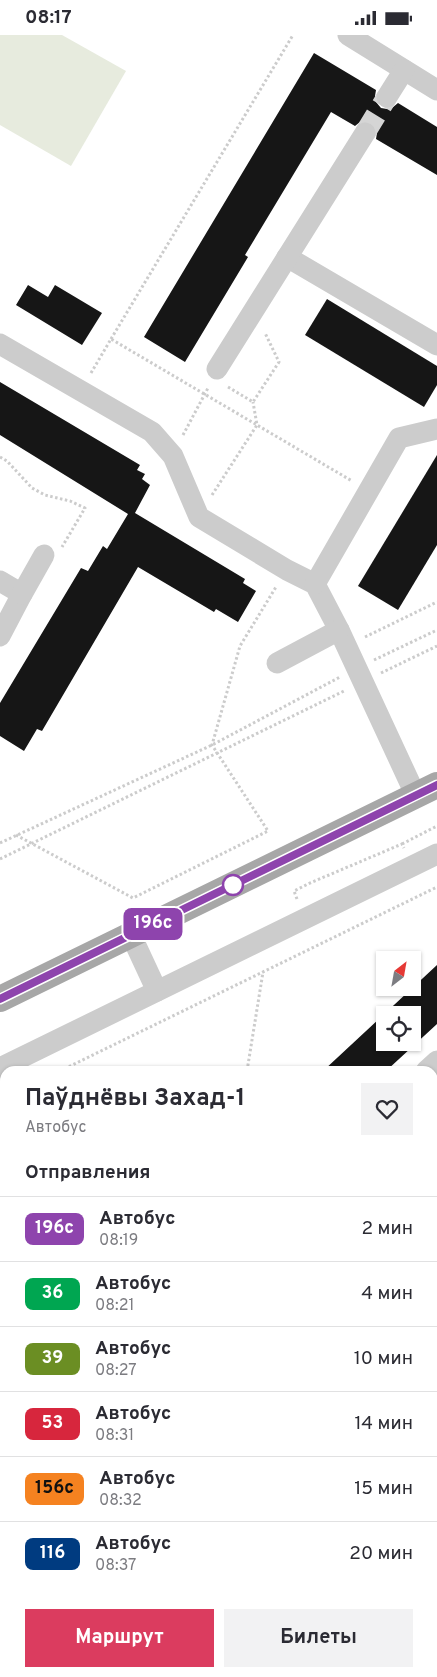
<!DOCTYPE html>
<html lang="ru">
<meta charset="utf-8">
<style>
:root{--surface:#fff;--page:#f2f2f3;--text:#2b2b33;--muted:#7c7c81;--line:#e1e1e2;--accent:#db3c5f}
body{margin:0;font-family:Overpass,sans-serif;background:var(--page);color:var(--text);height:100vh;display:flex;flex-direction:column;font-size:19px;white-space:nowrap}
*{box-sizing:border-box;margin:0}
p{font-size:16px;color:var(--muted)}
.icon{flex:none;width:28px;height:28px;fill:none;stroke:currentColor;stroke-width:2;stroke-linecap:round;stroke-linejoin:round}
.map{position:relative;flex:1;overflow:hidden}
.sheet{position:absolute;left:0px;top:1031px;width:438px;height:611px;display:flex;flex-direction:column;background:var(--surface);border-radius:15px 15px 0 0;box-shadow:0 1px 4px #0004}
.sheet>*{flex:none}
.badge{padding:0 10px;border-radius:8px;font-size:18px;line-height:32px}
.needle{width:32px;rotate:31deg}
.controls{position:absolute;left:376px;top:916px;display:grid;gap:10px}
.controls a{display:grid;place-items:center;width:45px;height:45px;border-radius:0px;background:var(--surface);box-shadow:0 1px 4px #0004;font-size:25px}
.map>.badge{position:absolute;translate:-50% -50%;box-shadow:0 0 0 2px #fff}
h2{padding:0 25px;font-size:19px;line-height:45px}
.round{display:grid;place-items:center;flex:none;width:52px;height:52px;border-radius:0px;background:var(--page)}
.summary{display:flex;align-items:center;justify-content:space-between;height:85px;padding:0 25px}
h1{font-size:24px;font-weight:700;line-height:38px}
.primary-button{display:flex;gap:10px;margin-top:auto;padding:10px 25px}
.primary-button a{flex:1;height:58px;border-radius:0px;background:var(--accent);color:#fff;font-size:20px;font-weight:700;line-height:58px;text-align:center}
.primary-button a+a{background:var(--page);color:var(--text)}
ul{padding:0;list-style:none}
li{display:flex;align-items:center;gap:15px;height:65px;padding:0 25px;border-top:1px solid var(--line)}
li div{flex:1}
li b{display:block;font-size:19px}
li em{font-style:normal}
li .badge{min-width:55px;font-weight:700;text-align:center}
.status{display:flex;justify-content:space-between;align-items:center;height:35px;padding:0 25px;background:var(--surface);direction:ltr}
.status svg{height:14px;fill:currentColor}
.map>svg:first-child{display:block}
.green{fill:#e7ebde}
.building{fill:#161616;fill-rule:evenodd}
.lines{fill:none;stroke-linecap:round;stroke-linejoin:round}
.minor-tunnel{stroke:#d5d5d5;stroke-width:21;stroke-dasharray:21 11;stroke-linecap:butt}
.path{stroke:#ccc;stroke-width:3;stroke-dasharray:2.5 2.5;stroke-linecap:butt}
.minor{stroke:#ccc;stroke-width:21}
.major{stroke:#a7a7a7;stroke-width:26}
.line-casing{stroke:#fff;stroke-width:11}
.line{stroke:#8e44ad;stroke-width:8}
.stop-dot{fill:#fff;stroke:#8e44ad;stroke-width:2.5}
</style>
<div class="status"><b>08:17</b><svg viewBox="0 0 49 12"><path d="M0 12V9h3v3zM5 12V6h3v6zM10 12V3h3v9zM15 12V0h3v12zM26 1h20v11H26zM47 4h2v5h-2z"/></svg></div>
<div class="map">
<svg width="437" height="1642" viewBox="0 0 437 1642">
<rect width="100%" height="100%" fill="#fff"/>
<!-- green -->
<g class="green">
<path d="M 0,0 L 62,0 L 126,36 L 71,131 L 0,90 Z"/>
<path d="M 434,1148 L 437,1161 L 437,1240 L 432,1238 L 432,1149 Z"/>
</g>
<!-- building -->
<g class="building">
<path d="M 314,18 L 376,55 L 375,61 L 376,67 L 381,73 L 387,74 L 392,73 L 398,68 L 437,92 L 437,140 L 376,104 L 377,98 L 376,93 L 371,87 L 365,86 L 360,87 L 355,91 L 331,77 L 245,220 L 248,222 L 185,327 L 144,302 Z"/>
<path d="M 28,250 L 48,262 L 55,250 L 102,278 L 82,310 L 16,270 Z"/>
<path d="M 327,264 L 437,331 L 437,350 L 424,372 L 305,300 Z"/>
<path d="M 0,347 L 140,430 L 137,435 L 145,439 L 142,444 L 150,450 L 135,478 L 245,544 L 243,548 L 256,556 L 238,587 L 216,574 L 214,577 L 138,532 L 42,696 L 37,694 L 24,716 L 0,701 L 0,668 L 81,533 L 88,536 L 103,511 L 107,514 L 128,479 L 0,400 Z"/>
<path d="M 437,420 L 437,510 L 398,575 L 358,551 Z"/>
<path d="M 437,930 L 437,989 L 386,1036 L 323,1036 ZM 385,980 L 412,980 L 412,1008 L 385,1008 Z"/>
</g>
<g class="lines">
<!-- minor-tunnel -->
<path class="minor-tunnel" d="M 365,98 L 387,62"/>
<!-- path -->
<g class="path">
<path d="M 111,304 L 293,0"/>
<path d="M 91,338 L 111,304 L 352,446"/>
<path d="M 228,352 L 253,367 L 279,327 L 265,298"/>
<path d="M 183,400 L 208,353"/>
<path d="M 0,422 L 7,426 L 32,453 L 45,460 L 70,466 L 85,473 L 62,512"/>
<path d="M 212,460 L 257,390 L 253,367"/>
<path d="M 365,602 L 437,567"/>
<path d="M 374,625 L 437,595"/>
<path d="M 381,638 L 437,611"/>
<path d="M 16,800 L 133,863 L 268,796 L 212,710 L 240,611 L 276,552"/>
<path d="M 0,808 L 212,710 L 340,642"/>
<path d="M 402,809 L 437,791"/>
<path d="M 0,824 L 344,656"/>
<path d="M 297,864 L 294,856 L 310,848 L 402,809 L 404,813"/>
<path d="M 60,1036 L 437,852"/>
<path d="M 247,1036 L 263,937"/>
<path d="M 0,1066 L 5,1064"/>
<path d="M 432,1145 L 437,1141"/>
<path d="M 432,1286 L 437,1288"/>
<path d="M 0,1367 L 5,1366"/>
<path d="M 0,1438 L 5,1435"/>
<path d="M 432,1452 L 437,1452"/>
<path d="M 432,1478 L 437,1477"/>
<path d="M 0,1530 L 5,1532"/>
<path d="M 185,1638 L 193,1642"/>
<path d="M 295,1638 L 297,1642"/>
<path d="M 1,1642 L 5,1578"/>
<path d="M 261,1642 L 263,1638"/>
</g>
<!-- minor -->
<g class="minor">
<path d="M 348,0 L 437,55"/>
<path d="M 387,62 L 404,35"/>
<path d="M 287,222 L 437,310"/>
<path d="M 0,309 L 152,397 L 173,421 L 199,482 L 287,535 L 315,549 L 339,595 L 416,761"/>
<path d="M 217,334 L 365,98"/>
<path d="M 0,546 L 22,559 L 0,601"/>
<path d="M 315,549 L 399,403 L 437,394"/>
<path d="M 22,559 L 44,520"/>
<path d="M 277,628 L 339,595"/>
<path d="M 131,900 L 157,956"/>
<path d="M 0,1033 L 437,819"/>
<path d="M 426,1036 L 437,1026"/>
<path d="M 0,1117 L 5,1120"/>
<path d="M 0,1285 L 5,1284"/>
<path d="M 432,1338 L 437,1337"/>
<path d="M 431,1642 L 437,1632"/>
</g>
<!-- major -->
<path class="major" d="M 0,964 L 437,750"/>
</g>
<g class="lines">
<defs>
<path id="line" d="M 0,964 L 437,750"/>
</defs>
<!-- line casing -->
<use href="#line" class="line-casing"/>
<!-- line -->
<use href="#line" class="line"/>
</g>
<!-- markers -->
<circle class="stop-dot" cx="233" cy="850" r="10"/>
</svg>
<div class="controls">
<a><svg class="needle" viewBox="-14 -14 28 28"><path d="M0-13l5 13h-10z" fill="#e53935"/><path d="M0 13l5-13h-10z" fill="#7c7c81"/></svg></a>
<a><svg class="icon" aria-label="locate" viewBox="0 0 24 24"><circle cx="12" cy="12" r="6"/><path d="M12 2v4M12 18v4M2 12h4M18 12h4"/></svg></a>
</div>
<b class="badge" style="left:153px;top:889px;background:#8e44ad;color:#fff">196с</b>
<section class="sheet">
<div class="summary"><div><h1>Паўднёвы Захад-1</h1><p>Автобус</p></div><a class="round"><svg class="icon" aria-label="heart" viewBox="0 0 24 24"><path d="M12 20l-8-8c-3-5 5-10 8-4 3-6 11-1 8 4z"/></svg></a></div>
<h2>Отправления</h2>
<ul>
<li><span class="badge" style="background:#8e44ad;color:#fff">196с</span><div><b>Автобус</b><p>08:19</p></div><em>2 мин</em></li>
<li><span class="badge" style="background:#00a651;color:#fff">36</span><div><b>Автобус</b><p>08:21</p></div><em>4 мин</em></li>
<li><span class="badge" style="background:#6b8e23;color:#fff">39</span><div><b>Автобус</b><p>08:27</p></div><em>10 мин</em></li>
<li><span class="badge" style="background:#d7263d;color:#fff">53</span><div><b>Автобус</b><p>08:31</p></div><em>14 мин</em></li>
<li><span class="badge" style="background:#f58220;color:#111">156с</span><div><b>Автобус</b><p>08:32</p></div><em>15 мин</em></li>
<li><span class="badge" style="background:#003b80;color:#fff">116</span><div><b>Автобус</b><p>08:37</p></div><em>20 мин</em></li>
</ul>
<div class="primary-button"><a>Маршрут</a><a>Билеты</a></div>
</section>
</div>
